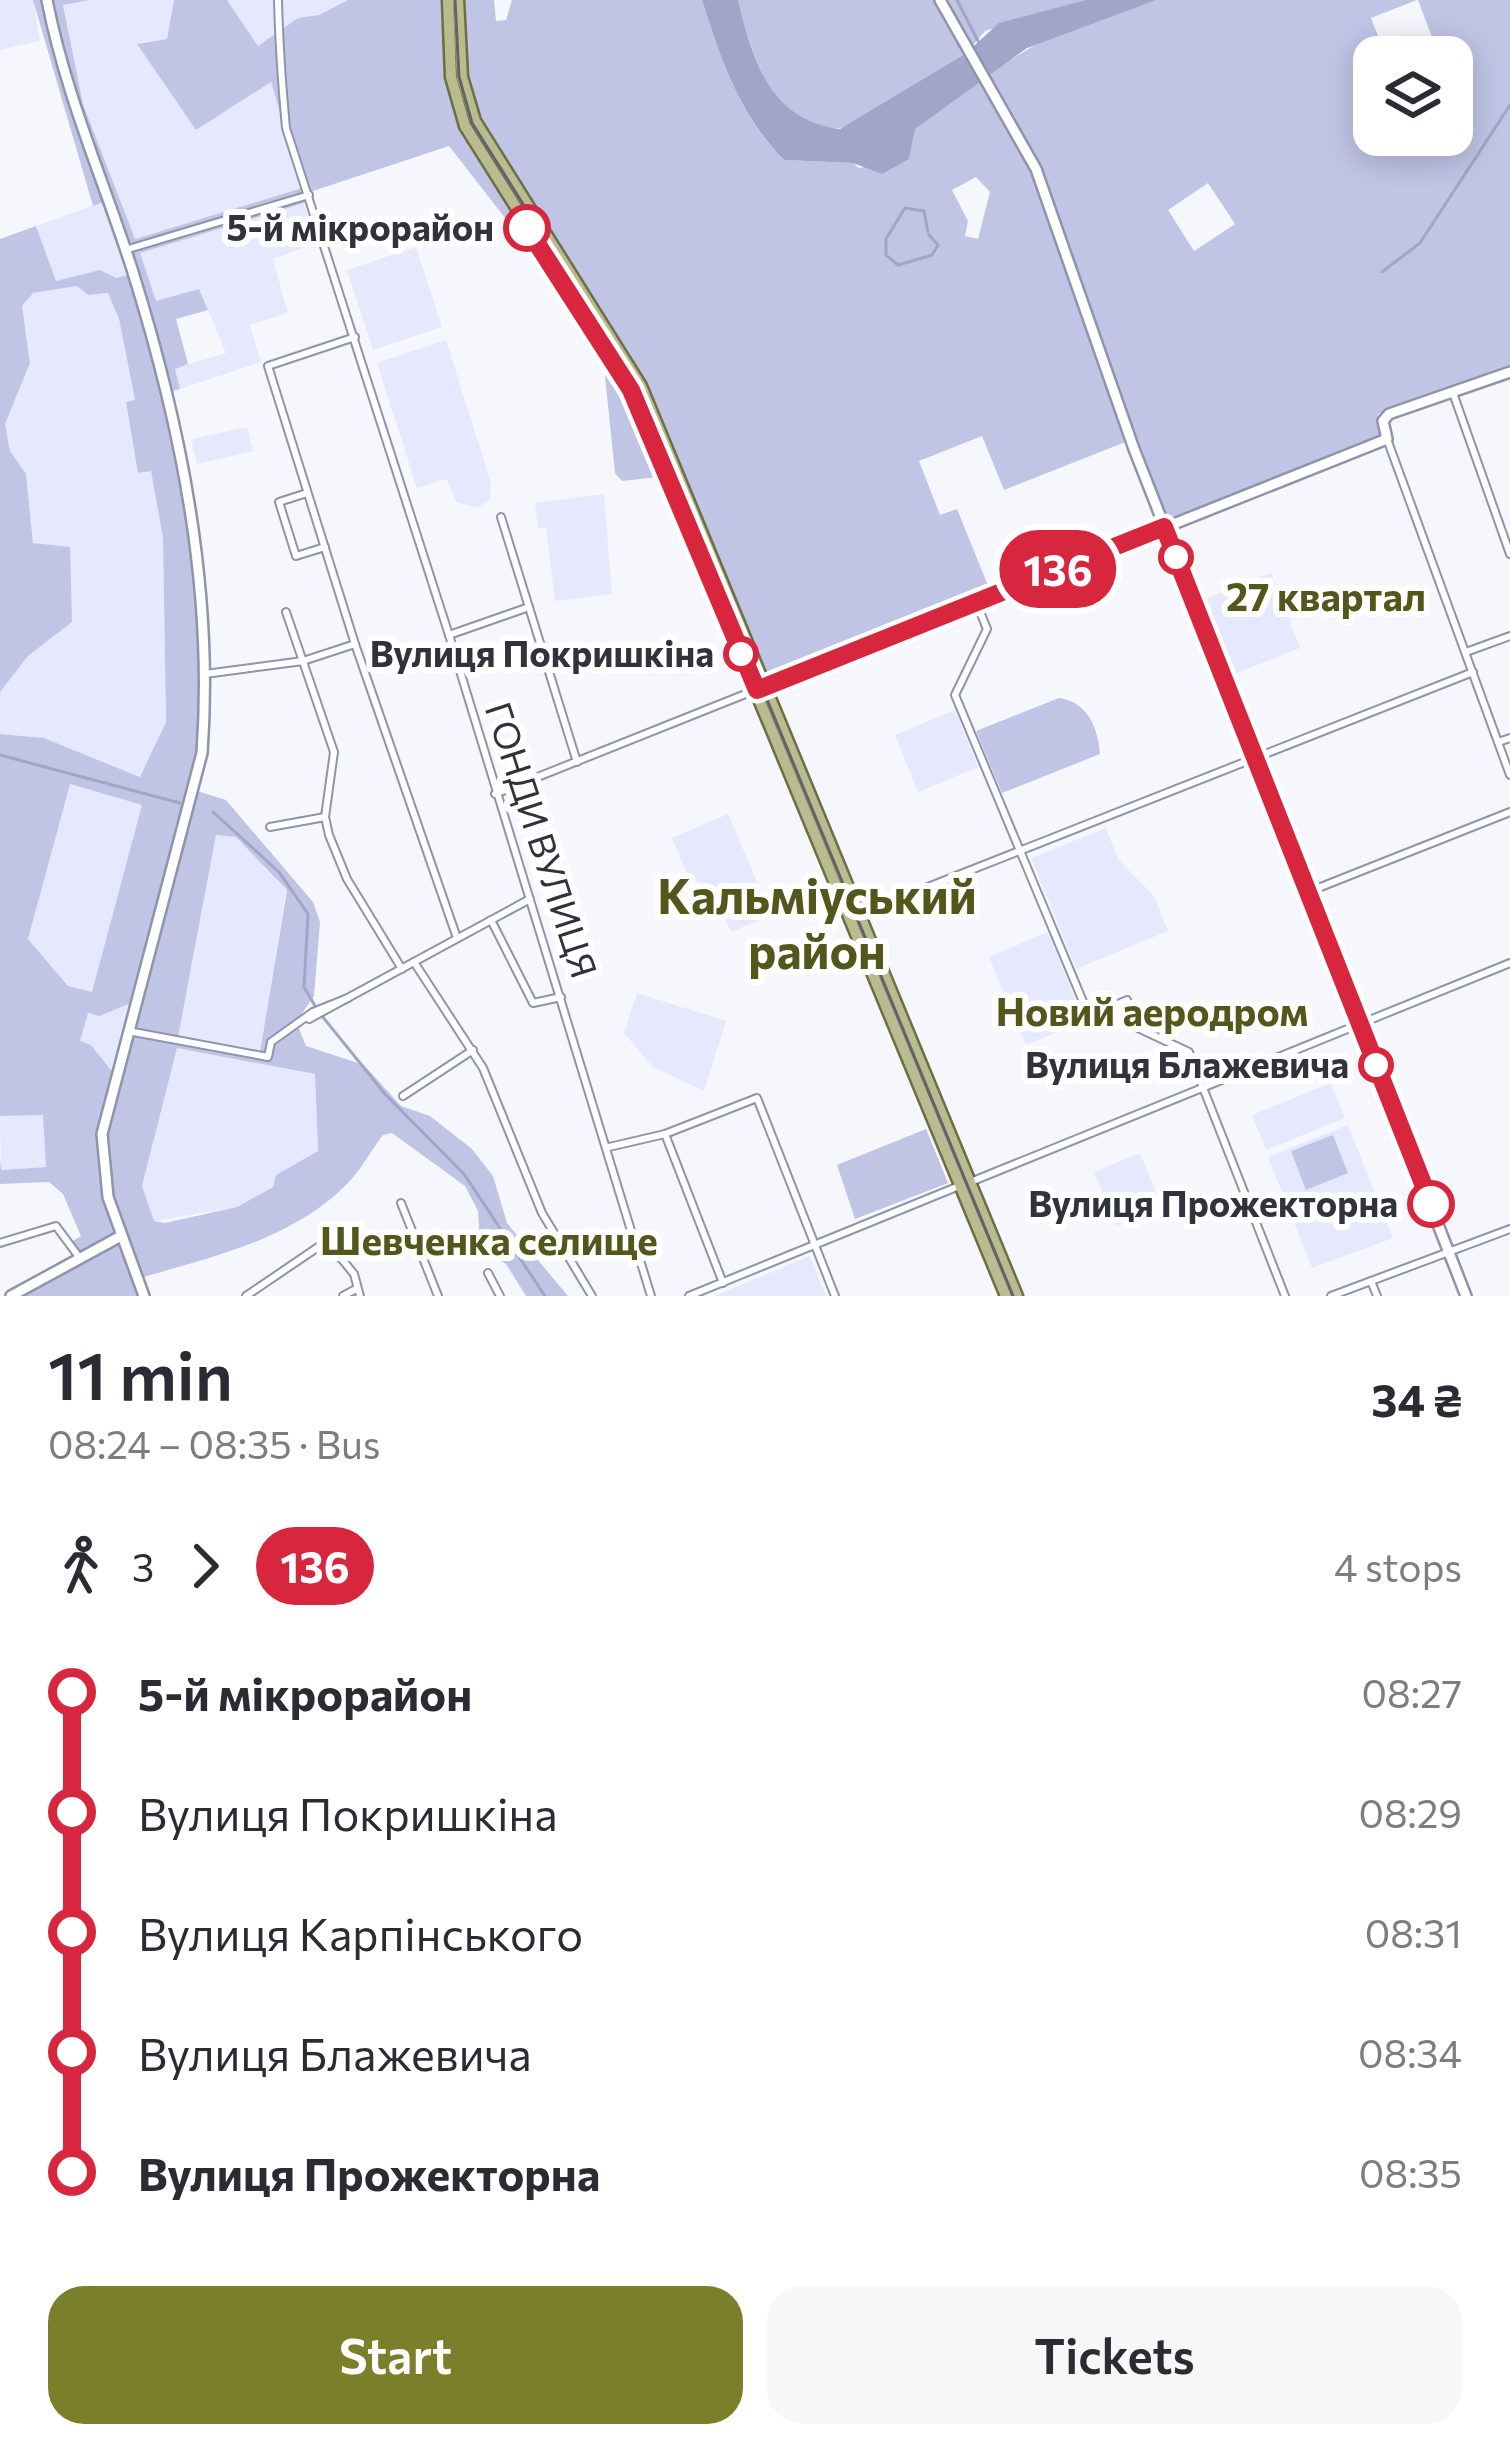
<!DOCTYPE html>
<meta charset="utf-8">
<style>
:root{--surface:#fff;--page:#f7f7f7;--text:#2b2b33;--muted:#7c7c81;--accent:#7b7f29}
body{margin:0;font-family:Commissioner,sans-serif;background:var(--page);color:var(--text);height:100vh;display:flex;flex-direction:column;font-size:45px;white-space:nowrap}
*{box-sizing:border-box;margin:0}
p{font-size:39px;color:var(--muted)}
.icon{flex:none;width:66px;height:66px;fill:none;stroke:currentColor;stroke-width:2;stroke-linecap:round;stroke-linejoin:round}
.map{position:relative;height:1296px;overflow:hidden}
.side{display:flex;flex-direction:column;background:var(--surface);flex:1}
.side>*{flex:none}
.badge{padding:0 24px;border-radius:39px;font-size:42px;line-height:78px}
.fabs{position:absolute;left:1353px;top:36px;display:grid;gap:24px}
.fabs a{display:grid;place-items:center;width:120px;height:120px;border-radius:24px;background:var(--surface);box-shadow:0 6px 30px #0003;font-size:60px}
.map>.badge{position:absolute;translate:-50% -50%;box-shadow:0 0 0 6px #fff}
.legs{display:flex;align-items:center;gap:18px;height:132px;padding:0 48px;font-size:39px}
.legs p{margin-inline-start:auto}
.head{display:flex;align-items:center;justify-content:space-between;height:204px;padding:0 48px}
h1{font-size:66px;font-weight:600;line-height:90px}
.button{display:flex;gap:24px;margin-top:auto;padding:24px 48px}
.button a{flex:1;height:138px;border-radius:36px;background:var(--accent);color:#fff;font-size:48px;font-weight:600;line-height:138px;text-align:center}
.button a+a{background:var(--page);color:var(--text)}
ul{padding:0 48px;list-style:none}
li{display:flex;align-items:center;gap:42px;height:120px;font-size:45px}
li i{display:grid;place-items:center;width:18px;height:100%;margin:0 15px;background:currentColor}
li i::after{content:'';width:30px;height:30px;margin:-15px;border:9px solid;border-radius:50%;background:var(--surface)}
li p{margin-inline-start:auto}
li:first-child i{background:linear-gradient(#0000 50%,currentColor 0)}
li:last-child i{background:linear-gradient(currentColor 50%,#0000 0)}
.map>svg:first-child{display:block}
.built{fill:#e6e9fd}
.green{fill:#c0c5e6;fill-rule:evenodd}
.water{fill:#a1a6c8}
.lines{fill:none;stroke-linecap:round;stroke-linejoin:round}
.stream{stroke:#a1a6c8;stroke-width:3}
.street-casing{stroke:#8f93ac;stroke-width:10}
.secondary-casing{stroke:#8f93ac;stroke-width:14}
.primary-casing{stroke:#6c6f42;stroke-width:15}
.street{stroke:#fff;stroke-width:6}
.secondary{stroke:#fff;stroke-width:9}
.primary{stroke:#babc90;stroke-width:10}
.tram{stroke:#61626b;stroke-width:3}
.line-1-casing{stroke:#fff;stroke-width:27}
.line-1{stroke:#d7263d;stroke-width:18}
.stop-1-dot{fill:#fff;stroke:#d7263d;stroke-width:6}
.labels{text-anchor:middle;stroke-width:12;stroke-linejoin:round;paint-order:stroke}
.stop-label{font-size:36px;font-weight:bold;fill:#30323c;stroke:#fff;text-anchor:end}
.street-label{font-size:36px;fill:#30323c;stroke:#fff}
.neighbourhood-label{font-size:39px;font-weight:bold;fill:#54571c;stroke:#fff}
.district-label{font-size:48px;font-weight:bold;fill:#54571c;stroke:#fff}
</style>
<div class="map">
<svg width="1510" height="1296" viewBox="0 0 1510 1296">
<rect width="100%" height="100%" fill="#f6f7fc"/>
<!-- built -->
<g class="built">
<path d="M 0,0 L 33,0 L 40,41 L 0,50 Z"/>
<path d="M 90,0 L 174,0 L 168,39 L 139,43 L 271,82 L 302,188 L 134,239 L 83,104 L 63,4 Z"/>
<path d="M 227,0 L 349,0 L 258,46 Z"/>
<path d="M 106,201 L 131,274 L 116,279 L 100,270 L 56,282 L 36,226 Z"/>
<path d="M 304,203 L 317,243 L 273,259 L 288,313 L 250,325 L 261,362 L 180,389 L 175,368 L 226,353 L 199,289 L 156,302 L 139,253 Z"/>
<path d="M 416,247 L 442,327 L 373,350 L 347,270 Z"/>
<path d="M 77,286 L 88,295 L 108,293 L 119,319 L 135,401 L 127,402 L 139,473 L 151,470 L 163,538 L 166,722 L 141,777 L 44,738 L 0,734 L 0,692 L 28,656 L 72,622 L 33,544 L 26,474 L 10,451 L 5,424 L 30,363 L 22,306 L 33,293 Z"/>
<path d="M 446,340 L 491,483 L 490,498 L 478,508 L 456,502 L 447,479 L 417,488 L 377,363 Z"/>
<path d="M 247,427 L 253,451 L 197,464 L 191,439 Z"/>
<path d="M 604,494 L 612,594 L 555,601 L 546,528 L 538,528 L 535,503 Z"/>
<path d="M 1271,573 L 1300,648 L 1232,675 L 1203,600 Z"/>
<path d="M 955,710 L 978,767 L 918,792 L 895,735 Z"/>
<path d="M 69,784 L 143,805 L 93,992 L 68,986 L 28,939 Z"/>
<path d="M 728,814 L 771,915 L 731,932 L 721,908 L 685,869 L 672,838 Z"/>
<path d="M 1106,828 L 1118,859 L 1154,896 L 1168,931 L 1076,969 L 1031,858 Z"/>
<path d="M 216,835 L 236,836 L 286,890 L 260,1053 L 178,1037 Z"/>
<path d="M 1048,932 L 1084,1021 L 1026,1045 L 989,957 Z"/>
<path d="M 637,993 L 726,1021 L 704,1091 L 653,1067 L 624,1033 Z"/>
<path d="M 134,1002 L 114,1074 L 91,1045 L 79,1042 L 88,1013 Z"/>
<path d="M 177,1047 L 315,1074 L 318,1151 L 276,1175 L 273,1187 L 237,1207 L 154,1221 L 142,1186 Z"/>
<path d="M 1331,1083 L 1345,1118 L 1266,1150 L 1252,1115 Z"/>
<path d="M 44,1114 L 46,1167 L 1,1170 L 0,1116 Z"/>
<path d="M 1348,1125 L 1393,1238 L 1312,1268 L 1268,1157 Z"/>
<path d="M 1140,1153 L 1162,1208 L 1116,1226 L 1094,1172 Z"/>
<path d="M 810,1256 L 826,1296 L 714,1296 Z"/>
</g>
<!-- green -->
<g class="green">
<path d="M 33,0 L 45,0 L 106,201 L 93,206 Z"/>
<path d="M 49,0 L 90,0 L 63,5 L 83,104 L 135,239 L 302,188 L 271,82 L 196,130 L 137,44 L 167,39 L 174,0 L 227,0 L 258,46 L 298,18 L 319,15 L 348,0 L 444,0 L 448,78 L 468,139 L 535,247 L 530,250 L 449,146 L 310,192 L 304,203 L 140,253 L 156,301 L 199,289 L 208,310 L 176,319 L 188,364 L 175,369 L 180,389 L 167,393 L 73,99 Z"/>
<path d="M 462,0 L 494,0 L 496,21 L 506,20 L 512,0 L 702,0 C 721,60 739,115 784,160 L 853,163 L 859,168 L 909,159 L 914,129 L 980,78 L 1033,170 L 1128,441 L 1004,490 L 982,436 L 919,461 L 940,515 L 957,509 L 991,593 L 768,682 L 638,372 L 479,119 L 466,76 ZM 976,177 L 990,192 L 978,239 L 965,236 L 968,221 L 952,190 Z"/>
<path d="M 738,0 L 937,0 L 965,54 L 847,127 C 774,141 751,51 738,0 Z"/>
<path d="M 942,0 L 1086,0 L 985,31 L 968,51 Z"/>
<path d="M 1156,0 L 1417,0 L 1371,18 L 1386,57 L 1374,57 L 1374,135 L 1452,135 L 1452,57 L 1405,57 L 1435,45 L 1418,0 L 1510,0 L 1510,372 L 1378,414 L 1387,439 L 1164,527 L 1036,169 L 984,76 L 1055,33 ZM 1208,183 L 1235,224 L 1194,251 L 1168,210 Z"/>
<path d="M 36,226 L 56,281 L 100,270 L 116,278 L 131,274 C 170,417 222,604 200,753 C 187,837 156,921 134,1002 L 99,1016 L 88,1013 L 80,1041 L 91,1045 L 114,1074 L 99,1154 L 119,1234 L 80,1255 L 71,1242 L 81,1236 L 63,1194 L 49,1182 L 0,1184 L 0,1157 L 1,1170 L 46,1167 L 43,1115 L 0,1116 L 0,734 L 44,738 L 140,777 L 166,722 L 163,538 L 151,471 L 138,473 L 126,402 L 135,400 L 119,319 L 108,293 L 88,295 L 77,286 L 33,293 L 22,306 L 30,363 L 5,424 L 10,451 L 26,474 L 33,543 L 70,547 L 72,622 L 28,656 L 0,692 L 0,239 ZM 70,784 L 142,805 L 92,992 L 68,986 L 28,939 Z"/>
<path d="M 613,375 L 658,477 L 622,481 L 615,473 L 605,376 Z"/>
<path d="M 1059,698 C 1089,702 1098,730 1100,754 L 1002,793 L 976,731 Z"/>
<path d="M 197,791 L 226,800 L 313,902 L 320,922 L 314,996 L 296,1022 L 306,1046 L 364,1065 L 401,1106 L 430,1116 L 472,1149 L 493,1176 L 507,1223 L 568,1296 L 526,1296 L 506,1264 L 480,1247 L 478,1211 L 465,1186 L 392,1133 L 383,1135 C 370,1152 359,1173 344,1187 C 290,1240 209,1258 140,1278 L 114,1210 L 104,1134 ZM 216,835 L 236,837 L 287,890 L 260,1052 L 178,1037 ZM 177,1048 L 315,1074 L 318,1151 L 276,1175 L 273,1187 L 237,1207 L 165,1223 L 154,1221 L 142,1186 Z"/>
<path d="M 926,1129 L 948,1183 L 855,1219 L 837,1165 Z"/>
<path d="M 1333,1135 L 1348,1173 L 1306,1190 L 1291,1151 Z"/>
<path d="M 121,1239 L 142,1296 L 18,1296 Z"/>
</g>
<!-- water -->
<path class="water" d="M 702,0 L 738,0 C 753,60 769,120 840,129 L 965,54 L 999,23 L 1086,0 L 1156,0 L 1027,48 L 915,129 L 909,159 L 882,174 L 853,163 L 784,160 C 739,114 721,60 702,0 Z"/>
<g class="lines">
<!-- stream -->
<g class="stream">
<path d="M 957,0 L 978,41"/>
<path d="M 928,232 L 924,211 L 905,208 L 886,239 L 886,255 L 898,265 L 932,255 L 938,245 L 929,235"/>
<path d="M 1382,272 L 1420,243 L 1510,105"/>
<path d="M 0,755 L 180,803"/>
<path d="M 213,812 L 279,872 L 308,914 L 304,987 L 318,1011 L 385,1094 L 464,1174 L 545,1296"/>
</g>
<defs>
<g id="street">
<path d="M 278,0 C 279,43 282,85 286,128 L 449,635 L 651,1296"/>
<path d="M 125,250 L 309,195"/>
<path d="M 355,337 L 268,366 L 355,644 L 457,938"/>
<path d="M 1453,393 L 1510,554"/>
<path d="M 1387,439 L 1510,775"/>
<path d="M 307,493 L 279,502 L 296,556 L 325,547"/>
<path d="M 501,517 L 577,762"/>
<path d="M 976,602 L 987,629 L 955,695 L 1089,1016 L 1127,1000 L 1138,1028 L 1189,1052 L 1285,1296"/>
<path d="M 286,612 L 334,752 L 325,817 L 329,835 L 347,879 L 402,969"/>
<path d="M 449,635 L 529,607"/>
<path d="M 1466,652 L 1510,636"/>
<path d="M 205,674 L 303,661 L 355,644"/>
<path d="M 1498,742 L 1510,738"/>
<path d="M 495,794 L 753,691"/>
<path d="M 270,827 L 325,817"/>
<path d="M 1308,892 L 1510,812"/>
<path d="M 862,913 L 1473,672"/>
<path d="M 491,920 L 533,1003 L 561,997"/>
<path d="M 414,962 L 483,1068 L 542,1213 L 592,1296"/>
<path d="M 309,1019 L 530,899"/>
<path d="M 128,1031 L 268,1057 L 271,1042 L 313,1012 L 348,998"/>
<path d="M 403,1096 L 473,1050"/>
<path d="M 665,1134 L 723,1283"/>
<path d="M 609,1147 L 665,1134 L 757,1098 L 835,1296"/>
<path d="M 973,1181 L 1510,963"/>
<path d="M 401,1203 L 438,1296"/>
<path d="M 0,1243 L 56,1226 L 79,1257"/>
<path d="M 488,1273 L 500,1296"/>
<path d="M 1371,1281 L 1377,1296"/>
<path d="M 246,1296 L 327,1241 L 354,1274 L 360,1296"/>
<path d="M 343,1296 L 356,1289"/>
<path d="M 689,1296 L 959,1186"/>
<path d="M 1331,1296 L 1510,1229"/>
</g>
<g id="secondary">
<path d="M 47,0 C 65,93 103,179 132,269 C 181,426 214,589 202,753 L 102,1134 L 108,1197 L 144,1296"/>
<path d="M 940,0 L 1036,169 L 1134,449 L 1466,1296"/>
<path d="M 767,686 L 1387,439 L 1383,421 L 1389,414 L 1510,372"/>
<path d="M 11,1296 L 121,1236"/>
</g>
<g id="primary">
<path d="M 448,0 L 451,77 L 465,126 L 631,390 L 1006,1296"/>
<path d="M 458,0 L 462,77 L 475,121 L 641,386 L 1017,1296"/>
</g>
</defs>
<!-- street casing -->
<use href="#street" class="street-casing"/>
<!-- secondary casing -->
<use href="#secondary" class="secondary-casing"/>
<!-- primary casing -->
<use href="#primary" class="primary-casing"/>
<!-- street -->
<use href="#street" class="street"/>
<!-- secondary -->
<use href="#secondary" class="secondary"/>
<!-- primary -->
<use href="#primary" class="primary"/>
<!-- tram -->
<path class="tram" d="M 455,0 L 459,77 L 472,123 L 638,387 L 1013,1296"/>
</g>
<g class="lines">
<defs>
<path id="line-1" d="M 527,228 L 631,390 L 757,690 L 1164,527 L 1431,1204"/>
</defs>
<!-- line-1 casing -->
<use href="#line-1" class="line-1-casing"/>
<!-- line-1 -->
<use href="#line-1" class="line-1"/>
</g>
<!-- markers -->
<g class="stop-1-dot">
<circle cx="527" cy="228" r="21"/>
<circle cx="1176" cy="557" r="15"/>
<circle cx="741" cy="654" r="15"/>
<circle cx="1376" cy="1065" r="15"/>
<circle cx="1431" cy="1204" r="21"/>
</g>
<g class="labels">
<!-- stop labels -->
<g class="stop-label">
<text x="494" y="241">5-й мікрорайон</text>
<text x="714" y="667">Вулиця Покришкіна</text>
<text x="1349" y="1078">Вулиця Блажевича</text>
<text x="1398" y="1217">Вулиця Прожекторна</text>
</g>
<!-- street labels -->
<g class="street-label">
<text transform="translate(541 840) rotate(72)" y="13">ГОНДИ ВУЛИЦЯ</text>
</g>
<!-- neighbourhood labels -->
<g class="neighbourhood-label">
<text x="1326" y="611">27 квартал</text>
<text x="1152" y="1026">Новий аеродром</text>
<text x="489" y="1255">Шевченка селище</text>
</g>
<!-- district labels -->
<g class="district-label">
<text x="817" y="914">Кальміуський<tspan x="817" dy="55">район</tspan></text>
</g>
</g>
</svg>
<div class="fabs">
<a><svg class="icon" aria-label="layers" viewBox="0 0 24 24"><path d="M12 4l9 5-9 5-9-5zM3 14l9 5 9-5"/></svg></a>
</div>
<b class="badge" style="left:1058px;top:569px;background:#d7263d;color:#fff">136</b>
</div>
<section class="side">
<div class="head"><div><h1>11 min</h1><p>08:24 – 08:35 · Bus</p></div><b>34 ₴</b></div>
<div class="legs"><svg class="icon" aria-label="walk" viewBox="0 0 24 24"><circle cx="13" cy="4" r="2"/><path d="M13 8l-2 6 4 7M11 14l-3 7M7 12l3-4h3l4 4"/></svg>3<svg class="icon" aria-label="forward" viewBox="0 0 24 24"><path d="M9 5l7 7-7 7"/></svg><b class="badge" style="background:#d7263d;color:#fff">136</b><p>4 stops</p></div>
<ul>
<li><i style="color:#d7263d"></i><b>5-й мікрорайон</b><p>08:27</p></li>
<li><i style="color:#d7263d"></i><span>Вулиця Покришкіна</span><p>08:29</p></li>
<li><i style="color:#d7263d"></i><span>Вулиця Карпінського</span><p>08:31</p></li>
<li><i style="color:#d7263d"></i><span>Вулиця Блажевича</span><p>08:34</p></li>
<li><i style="color:#d7263d"></i><b>Вулиця Прожекторна</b><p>08:35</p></li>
</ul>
<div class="button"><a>Start</a><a>Tickets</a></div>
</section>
